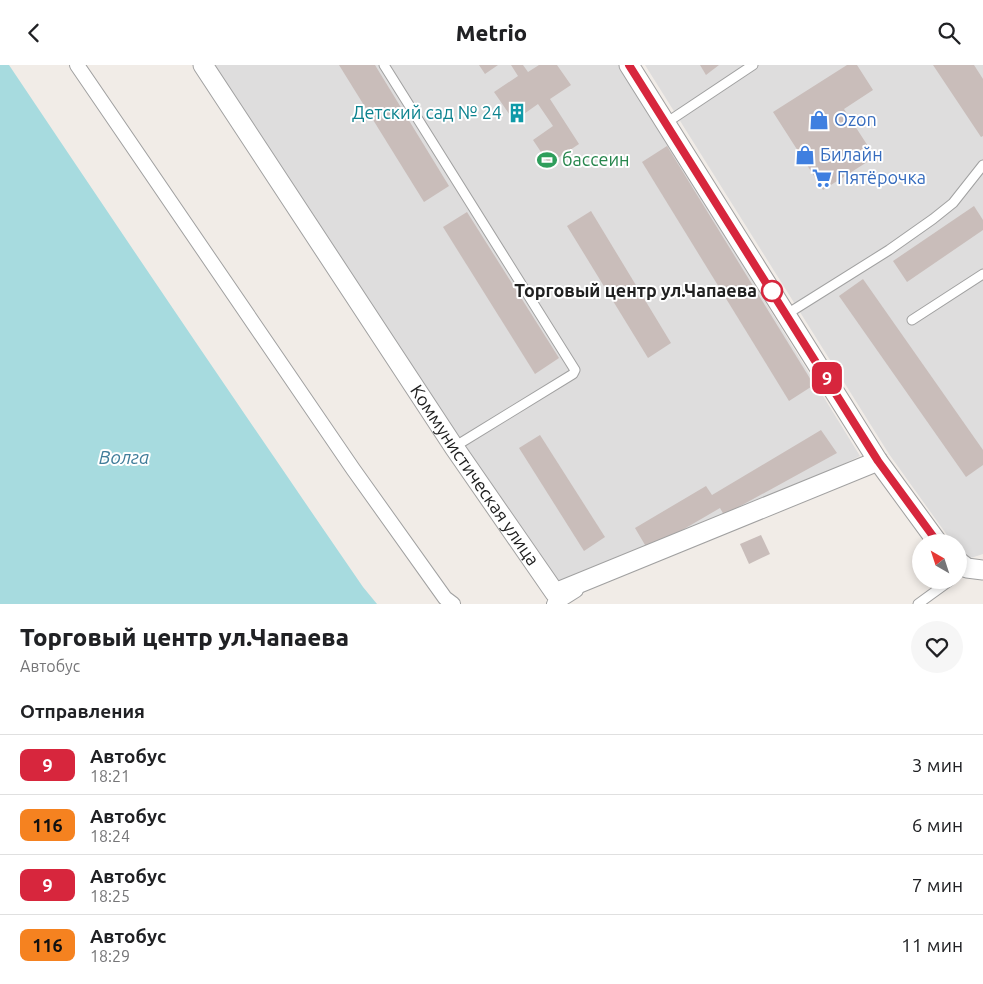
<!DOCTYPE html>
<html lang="ru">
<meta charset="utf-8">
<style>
:root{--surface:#fff;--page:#f6f6f6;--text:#202124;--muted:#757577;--line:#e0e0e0}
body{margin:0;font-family:Ubuntu,sans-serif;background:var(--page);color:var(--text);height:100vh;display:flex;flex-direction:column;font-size:19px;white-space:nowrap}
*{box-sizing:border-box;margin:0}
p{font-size:16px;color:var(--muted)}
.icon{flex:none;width:28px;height:28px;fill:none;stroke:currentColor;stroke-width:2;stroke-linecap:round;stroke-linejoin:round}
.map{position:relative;height:539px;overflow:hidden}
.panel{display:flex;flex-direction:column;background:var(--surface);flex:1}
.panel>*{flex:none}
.badge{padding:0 10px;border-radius:8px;font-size:18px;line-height:32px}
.needle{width:32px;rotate:321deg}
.buttons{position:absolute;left:912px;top:469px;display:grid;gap:10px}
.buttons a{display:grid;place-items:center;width:55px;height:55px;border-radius:50%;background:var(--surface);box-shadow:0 2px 8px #0003;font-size:25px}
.map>.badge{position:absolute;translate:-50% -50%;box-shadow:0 0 0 2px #fff}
h2{padding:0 20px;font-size:19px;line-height:45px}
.round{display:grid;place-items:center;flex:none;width:52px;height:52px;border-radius:26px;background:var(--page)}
.headline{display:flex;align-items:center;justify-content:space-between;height:85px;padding:0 20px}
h1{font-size:24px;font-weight:800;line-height:38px}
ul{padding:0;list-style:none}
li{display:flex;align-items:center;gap:15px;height:60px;padding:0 20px;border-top:1px solid var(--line)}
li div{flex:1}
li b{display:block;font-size:19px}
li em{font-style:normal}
li .badge{min-width:55px;font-weight:700;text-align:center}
header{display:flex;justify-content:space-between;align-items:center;height:65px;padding:0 20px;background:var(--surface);font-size:22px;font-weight:800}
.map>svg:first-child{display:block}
.residential{fill:#dedddd}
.water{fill:#a7dbdf}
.building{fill:#c9bdba}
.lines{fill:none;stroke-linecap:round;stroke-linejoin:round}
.service-casing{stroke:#a1a1a1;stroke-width:11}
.pedestrian-casing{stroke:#a1a1a1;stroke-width:16}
.minor-casing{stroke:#a1a1a1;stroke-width:21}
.service{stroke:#fff;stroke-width:9}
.pedestrian{stroke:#fff;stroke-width:14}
.minor{stroke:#fff;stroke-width:19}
.line-casing{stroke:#fff;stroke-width:11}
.line{stroke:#d7263d;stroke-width:8}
.stop-dot{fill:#fff;stroke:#d7263d;stroke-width:2.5}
.labels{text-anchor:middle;stroke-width:4;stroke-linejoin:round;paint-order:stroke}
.culture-label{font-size:18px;fill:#0d838f;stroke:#fff;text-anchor:end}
.shop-label{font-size:18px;fill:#366cbe;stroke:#fff;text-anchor:start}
.leisure-label{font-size:18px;fill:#27864d;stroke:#fff;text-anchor:start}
.stop-label{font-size:18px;font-weight:bold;fill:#202020;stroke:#fff;text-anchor:end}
.street-label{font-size:18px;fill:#202020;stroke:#fff}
.water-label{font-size:19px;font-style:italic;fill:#417d9a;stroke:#fff}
</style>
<header><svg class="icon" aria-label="back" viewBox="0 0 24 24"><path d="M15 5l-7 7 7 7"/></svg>Metrio<svg class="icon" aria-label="search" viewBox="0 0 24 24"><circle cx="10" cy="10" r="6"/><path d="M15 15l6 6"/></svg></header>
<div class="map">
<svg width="983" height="539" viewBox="0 0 983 539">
<rect width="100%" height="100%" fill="#f1ece7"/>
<!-- residential -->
<g class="residential">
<path d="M 207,0 L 619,0 L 860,391 L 559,537 Z"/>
<path d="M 645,0 L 983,0 L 983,489 L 965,495 L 959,487 L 959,478 L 952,477 L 889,389 Z"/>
</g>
<!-- water -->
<path class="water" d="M 0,0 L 9,0 C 126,175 244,349 363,522 L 377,539 L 0,539 Z"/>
<!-- building -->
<g class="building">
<path d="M 339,0 L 375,0 L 449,121 L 424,137 Z"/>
<path d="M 479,0 L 498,0 L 485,9 Z"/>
<path d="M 511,0 L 523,0 L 528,7 L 539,0 L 557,0 L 571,20 L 550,34 L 579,79 L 549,99 L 533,75 L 553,61 L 538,39 L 514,56 L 494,27 L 518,11 Z"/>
<path d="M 700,0 L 719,0 L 706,10 Z"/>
<path d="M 847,0 L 857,0 L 873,25 L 844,44 L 875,92 L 823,125 L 773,47 Z"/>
<path d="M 933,0 L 974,0 L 983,14 L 983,71 L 981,72 Z"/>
<path d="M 667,81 L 814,320 L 789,336 L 642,97 Z"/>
<path d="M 974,141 L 983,155 L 983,165 L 907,217 L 893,196 Z"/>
<path d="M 591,146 L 671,278 L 648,293 L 567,161 Z"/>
<path d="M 467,147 L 559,293 L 535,309 L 443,162 Z"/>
<path d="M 863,214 L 983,385 L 983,400 L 966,412 L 839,231 Z"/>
<path d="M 821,365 L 837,388 L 724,450 L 720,443 L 648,485 L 635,463 L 706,421 L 712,430 Z"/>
<path d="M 540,370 L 605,472 L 584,486 L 519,383 Z"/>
<path d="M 761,470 L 770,489 L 749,499 L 740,479 Z"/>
</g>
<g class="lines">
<defs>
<g id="service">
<path d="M 384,0 L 575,305 L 573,309 L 454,382"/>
<path d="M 666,58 L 753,0"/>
<path d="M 787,249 L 889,185 L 933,154 L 953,138 L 983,100"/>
<path d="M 912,255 L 983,209"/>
<path d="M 918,539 L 951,515"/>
</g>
<g id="pedestrian">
<path d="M 77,0 L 353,404 L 445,533 L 453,539"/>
<path d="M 554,539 L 576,525"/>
</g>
<g id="minor">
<path id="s1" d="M 203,0 L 454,382 L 555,528 L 878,396"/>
<path d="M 629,0 L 878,396 L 938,478"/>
<path d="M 959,497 L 967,503 L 983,505"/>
</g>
</defs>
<!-- service casing -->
<use href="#service" class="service-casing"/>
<!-- pedestrian casing -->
<use href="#pedestrian" class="pedestrian-casing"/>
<!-- minor casing -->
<use href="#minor" class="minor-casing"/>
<!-- service -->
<use href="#service" class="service"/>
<!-- pedestrian -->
<use href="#pedestrian" class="pedestrian"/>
<!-- minor -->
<use href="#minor" class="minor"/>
</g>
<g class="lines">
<defs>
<path id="line" d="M 629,0 L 878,396 L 938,478"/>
</defs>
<!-- line casing -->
<use href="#line" class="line-casing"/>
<!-- line -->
<use href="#line" class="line"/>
</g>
<!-- icons -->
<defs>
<symbol id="building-bare" viewBox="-9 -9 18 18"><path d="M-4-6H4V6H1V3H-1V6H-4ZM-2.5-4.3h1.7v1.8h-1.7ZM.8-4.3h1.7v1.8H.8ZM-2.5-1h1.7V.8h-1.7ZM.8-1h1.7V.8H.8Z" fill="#0f9aa8" stroke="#fff" stroke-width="2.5" paint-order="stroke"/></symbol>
<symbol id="shop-bare" viewBox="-9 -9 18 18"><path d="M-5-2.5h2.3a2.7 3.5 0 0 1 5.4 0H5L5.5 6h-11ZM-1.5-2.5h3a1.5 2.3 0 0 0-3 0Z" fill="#3f7fe0" stroke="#fff" stroke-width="2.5" paint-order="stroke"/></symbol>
<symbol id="stadium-bare" viewBox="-9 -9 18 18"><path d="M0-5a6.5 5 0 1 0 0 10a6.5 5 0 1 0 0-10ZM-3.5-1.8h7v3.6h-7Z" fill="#2e9e5b" stroke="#fff" stroke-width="2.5" paint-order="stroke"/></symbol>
<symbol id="supermarket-bare" viewBox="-9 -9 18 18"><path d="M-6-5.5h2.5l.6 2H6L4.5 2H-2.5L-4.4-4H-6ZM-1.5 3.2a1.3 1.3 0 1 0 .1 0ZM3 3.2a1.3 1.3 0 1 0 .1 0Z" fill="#3f7fe0" stroke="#fff" stroke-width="2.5" paint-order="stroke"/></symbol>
</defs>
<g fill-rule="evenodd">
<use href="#building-bare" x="503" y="34" width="28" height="28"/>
<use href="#shop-bare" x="805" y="41" width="28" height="28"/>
<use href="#shop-bare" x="791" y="76" width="28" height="28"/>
<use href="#stadium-bare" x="533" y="81" width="28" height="28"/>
<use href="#supermarket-bare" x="808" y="99" width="28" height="28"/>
</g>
<!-- markers -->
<circle class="stop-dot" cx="772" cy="226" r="10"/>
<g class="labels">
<!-- culture labels -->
<g class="culture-label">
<text x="502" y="54">Детский сад № 24</text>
</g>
<!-- shop labels -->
<g class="shop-label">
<text x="834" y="61">Ozon</text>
<text x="820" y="96">Билайн</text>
<text x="837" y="119">Пятёрочка</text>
</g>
<!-- leisure labels -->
<g class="leisure-label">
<text x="562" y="101">бассеин</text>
</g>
<!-- stop labels -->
<g class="stop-label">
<text x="757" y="232">Торговый центр ул.Чапаева</text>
</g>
<!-- street labels -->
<g class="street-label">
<text dy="6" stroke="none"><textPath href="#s1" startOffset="492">Коммунистическая улица</textPath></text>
</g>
<!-- water labels -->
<g class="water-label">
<text x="124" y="399">Волга</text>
</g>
</g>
</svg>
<div class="buttons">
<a><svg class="needle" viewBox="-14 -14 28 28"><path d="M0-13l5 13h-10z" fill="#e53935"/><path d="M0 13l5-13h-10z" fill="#757577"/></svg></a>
</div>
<b class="badge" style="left:827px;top:313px;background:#d7263d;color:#fff">9</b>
</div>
<section class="panel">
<div class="headline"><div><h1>Торговый центр ул.Чапаева</h1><p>Автобус</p></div><a class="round"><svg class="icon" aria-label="heart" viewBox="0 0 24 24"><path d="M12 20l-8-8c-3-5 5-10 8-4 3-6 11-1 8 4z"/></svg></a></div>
<h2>Отправления</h2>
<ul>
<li><span class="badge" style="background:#d7263d;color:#fff">9</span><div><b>Автобус</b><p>18:21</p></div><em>3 мин</em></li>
<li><span class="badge" style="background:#f58220;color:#111">116</span><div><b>Автобус</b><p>18:24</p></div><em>6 мин</em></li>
<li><span class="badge" style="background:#d7263d;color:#fff">9</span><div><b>Автобус</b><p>18:25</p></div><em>7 мин</em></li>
<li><span class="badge" style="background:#f58220;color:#111">116</span><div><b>Автобус</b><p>18:29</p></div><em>11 мин</em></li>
</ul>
</section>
